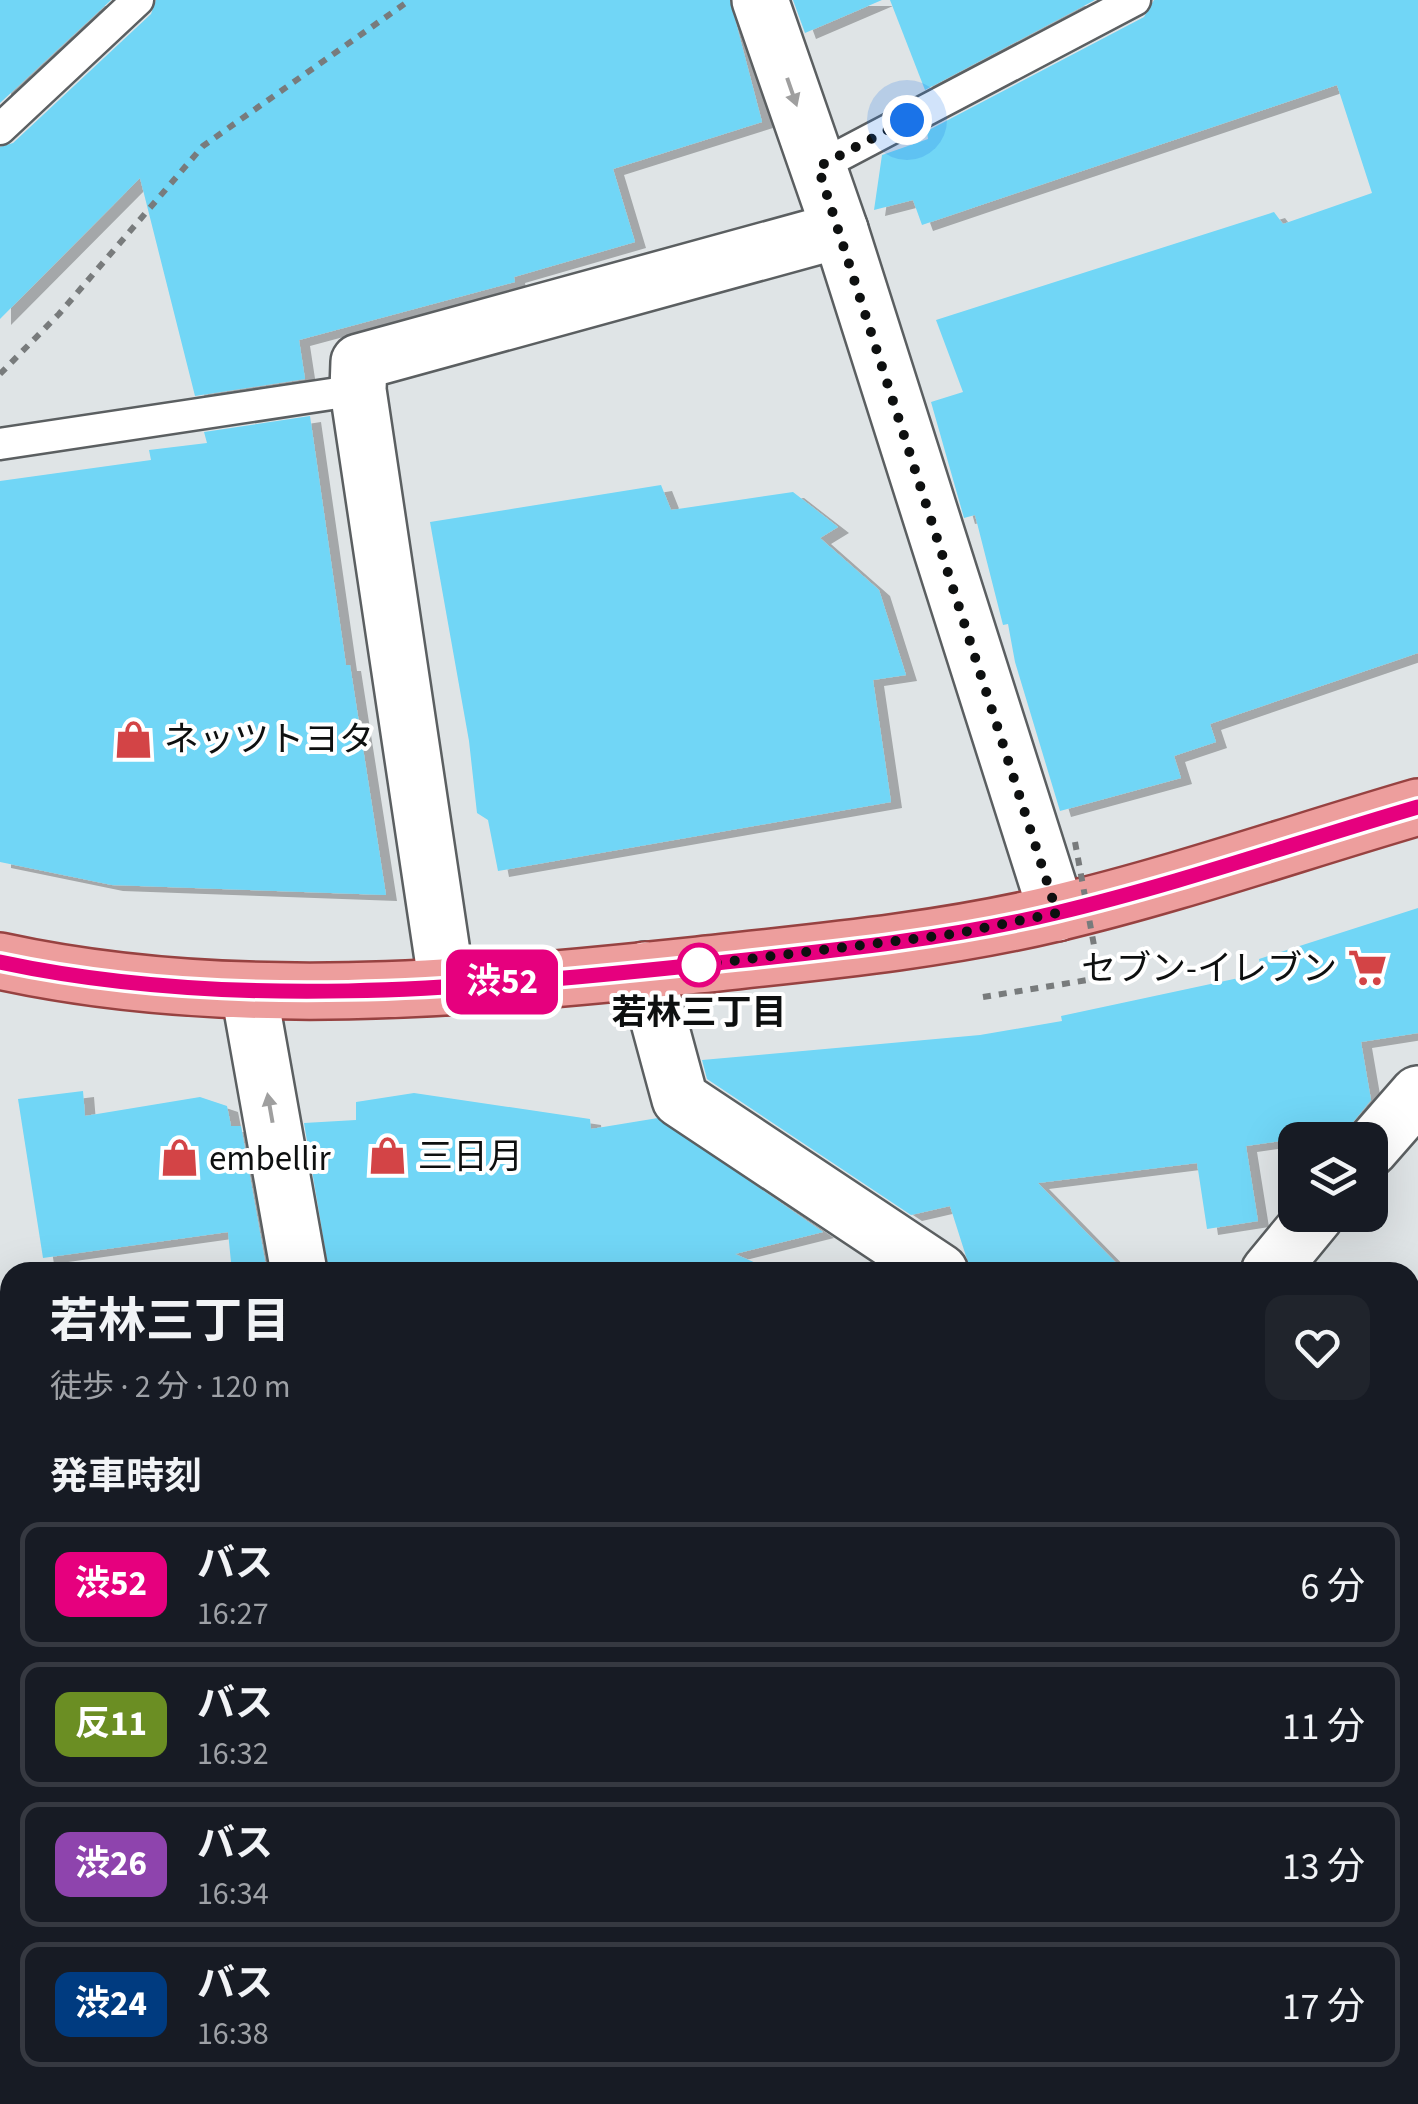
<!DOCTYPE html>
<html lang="ja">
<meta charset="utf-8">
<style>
:root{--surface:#171b24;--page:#20242c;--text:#f1f3f6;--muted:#9ea1a6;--line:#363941}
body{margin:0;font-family:"Source Sans 3","Noto Sans JP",sans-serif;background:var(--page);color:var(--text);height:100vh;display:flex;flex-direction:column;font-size:38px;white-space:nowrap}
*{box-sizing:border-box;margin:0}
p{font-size:32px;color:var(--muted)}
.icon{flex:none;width:55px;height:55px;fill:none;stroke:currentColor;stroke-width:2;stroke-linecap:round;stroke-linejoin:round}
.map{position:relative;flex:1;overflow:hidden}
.drawer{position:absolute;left:0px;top:1262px;width:1420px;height:842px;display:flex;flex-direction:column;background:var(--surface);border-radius:30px 30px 0 0;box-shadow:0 10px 40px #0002}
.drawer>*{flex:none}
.badge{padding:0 20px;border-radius:15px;font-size:35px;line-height:65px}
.buttons{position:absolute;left:1278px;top:1122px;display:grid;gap:20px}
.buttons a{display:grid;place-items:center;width:110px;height:110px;border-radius:20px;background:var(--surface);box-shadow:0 10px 40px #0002;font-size:50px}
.you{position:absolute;width:50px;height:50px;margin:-25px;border:8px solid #fff;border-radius:50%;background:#1a73e8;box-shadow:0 0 0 15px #1a73e833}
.map>.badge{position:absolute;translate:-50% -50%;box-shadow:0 0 0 5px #fff}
h2{padding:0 50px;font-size:38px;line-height:90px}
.round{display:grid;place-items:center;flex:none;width:105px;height:105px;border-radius:20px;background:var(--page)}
.summary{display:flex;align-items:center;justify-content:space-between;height:170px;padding:0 50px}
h1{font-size:48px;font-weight:700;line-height:75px}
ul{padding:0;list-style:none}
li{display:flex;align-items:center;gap:30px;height:125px;margin:0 20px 15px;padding:0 30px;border:5px solid var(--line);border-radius:20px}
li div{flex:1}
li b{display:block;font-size:38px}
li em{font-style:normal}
li .badge{min-width:110px;font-weight:700;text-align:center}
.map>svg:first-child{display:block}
.building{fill:#71d6f6;filter:url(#shadow)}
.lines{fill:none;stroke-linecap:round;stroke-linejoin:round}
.service-casing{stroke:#5b5f61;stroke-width:35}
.minor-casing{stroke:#5b5f61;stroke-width:60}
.primary-casing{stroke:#974241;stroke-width:60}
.path{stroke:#787b7c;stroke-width:6;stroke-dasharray:8 8;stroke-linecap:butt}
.service{stroke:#fff;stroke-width:30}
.minor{stroke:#fff;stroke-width:55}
.primary{stroke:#ed9e9d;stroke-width:55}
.path-bridge{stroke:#787b7c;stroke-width:6;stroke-dasharray:8 8;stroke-linecap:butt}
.oneway{fill:#9f9f9f}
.line-casing{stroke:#fff;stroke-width:22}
.line{stroke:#e6007e;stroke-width:15}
.walk{stroke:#0e1010;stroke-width:10;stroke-dasharray:0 18}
.stop-dot{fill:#fff;stroke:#e6007e;stroke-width:5}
.labels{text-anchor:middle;stroke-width:8;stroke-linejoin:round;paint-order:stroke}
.poi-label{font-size:35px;fill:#0e1010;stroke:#fff;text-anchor:start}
.stop-label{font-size:35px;font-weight:bold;fill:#0e1010;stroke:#fff}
</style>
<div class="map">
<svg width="1418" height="2104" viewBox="0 0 1418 2104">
<defs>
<filter id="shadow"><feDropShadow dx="11" dy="6" stdDeviation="0" flood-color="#0004"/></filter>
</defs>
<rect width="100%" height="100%" fill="#dfe4e6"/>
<!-- building -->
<g class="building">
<path d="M 0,0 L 111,0 L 0,103 Z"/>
<path d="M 156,0 L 730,0 L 762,122 L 613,169 L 635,242 L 514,277 L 515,282 L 299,340 L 305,379 L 195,396 L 140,178 L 0,319 L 0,147 L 13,143 L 151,14 Z"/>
<path d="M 793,0 L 882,0 L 805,33 Z"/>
<path d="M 890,0 L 1095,0 L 925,90 Z"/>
<path d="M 1154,0 L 1418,0 L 1418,653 L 1210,724 L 1216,742 L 1174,756 L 1181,778 L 1060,811 L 1015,662 L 1008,624 L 1003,625 L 975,515 L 964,518 L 931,402 L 963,392 L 936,320 L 1274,212 L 1283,224 L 1372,193 L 1337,85 L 922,225 L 913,200 L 874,210 L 882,155 L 928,139 L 927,131 L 1144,17 Z"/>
<path d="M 310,416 L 346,665 L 350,665 L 386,895 L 112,885 L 0,862 L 0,481 L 151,460 L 149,450 L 207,443 L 204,432 Z"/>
<path d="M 661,485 L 671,510 L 793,492 L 838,527 L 820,538 L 879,590 L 906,675 L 873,680 L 891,802 L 498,871 L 488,820 L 477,813 L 469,741 L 430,522 Z"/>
<path d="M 1418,908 L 1418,1033 L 1361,1042 L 1371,1100 L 1345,1132 L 1246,1146 L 1258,1221 L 1207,1229 L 1197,1163 L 1038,1183 L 1125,1272 L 971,1272 L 950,1206 L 911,1215 L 707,1079 L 702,1060 L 980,1035 L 1062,1021 L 1061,1016 L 1262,973 L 1259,959 Z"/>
<path d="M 83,1091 L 85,1116 L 200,1097 L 227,1106 L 231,1126 L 241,1126 L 267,1272 L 232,1272 L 228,1232 L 43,1258 L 18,1099 Z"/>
<path d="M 414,1093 L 590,1119 L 591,1129 L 658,1118 L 823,1232 L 735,1254 L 777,1272 L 329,1272 L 304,1123 L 356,1120 L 356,1102 Z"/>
</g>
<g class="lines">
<defs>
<g id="service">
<path d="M 0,129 L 138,0"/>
<path d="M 818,167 L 1135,0"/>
<path d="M 0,444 L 358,390"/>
<path d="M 1410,1604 L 1418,1600"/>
</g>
<g id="minor">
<path d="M 760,0 L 840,230 L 1057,913"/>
<path d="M 645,970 L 680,1099 L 940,1272"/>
<path d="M 447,986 L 358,390 L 359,362 L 840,230"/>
<path d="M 249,992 L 299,1272"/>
<path d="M 1370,1149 L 1418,1094"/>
<path d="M 1269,1272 L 1316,1215"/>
<path d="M 0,1573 L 10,1571"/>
<path d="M 1410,1740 L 1418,1745"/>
<path d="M 0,2074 L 10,2072"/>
<path d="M 439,2095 L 441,2104"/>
<path d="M 706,2104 L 717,2095"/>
</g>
<path id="primary" d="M 0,961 C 229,1011 468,989 698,965 C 818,952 939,941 1056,913 C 1178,884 1298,842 1418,807"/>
</defs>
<!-- service casing -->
<use href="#service" class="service-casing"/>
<!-- minor casing -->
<use href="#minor" class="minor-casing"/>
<!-- primary casing -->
<use href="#primary" class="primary-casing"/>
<!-- path -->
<g class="path">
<path d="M 0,374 L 59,314 L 203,146 L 410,0"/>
<path d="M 983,997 L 1100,978"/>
</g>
<!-- service -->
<use href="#service" class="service"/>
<!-- minor -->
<use href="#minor" class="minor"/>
<!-- primary -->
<use href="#primary" class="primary"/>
<!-- path-bridge -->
<path class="path-bridge" d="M 1075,842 L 1100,978"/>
</g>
<!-- one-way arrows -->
<defs><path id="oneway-solid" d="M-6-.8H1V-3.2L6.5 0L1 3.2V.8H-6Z" transform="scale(2.5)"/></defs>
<g class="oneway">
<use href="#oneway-solid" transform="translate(792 92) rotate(71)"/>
<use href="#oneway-solid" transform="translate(270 1108) rotate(-100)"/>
</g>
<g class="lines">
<defs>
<path id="line" d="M 0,962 C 229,1011 467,989 698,965 C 818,952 939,941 1056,913 C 1178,884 1298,842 1418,807"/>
</defs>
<!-- line casing -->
<use href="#line" class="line-casing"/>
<!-- line -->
<use href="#line" class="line"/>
<!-- walk -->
<path class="walk" d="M 699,965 L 954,934 L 1057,913 L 818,167 L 907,120"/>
</g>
<!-- icons -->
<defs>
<symbol id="shop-bare" viewBox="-9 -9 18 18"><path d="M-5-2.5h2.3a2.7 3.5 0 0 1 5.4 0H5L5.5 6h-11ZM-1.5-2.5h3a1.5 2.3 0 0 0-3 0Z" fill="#d34446" stroke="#fff" stroke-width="2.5" paint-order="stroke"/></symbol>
<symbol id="supermarket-bare" viewBox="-9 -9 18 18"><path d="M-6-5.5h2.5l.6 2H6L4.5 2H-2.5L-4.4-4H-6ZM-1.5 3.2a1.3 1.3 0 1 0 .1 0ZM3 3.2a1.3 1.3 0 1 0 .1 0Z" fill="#d34446" stroke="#fff" stroke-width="2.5" paint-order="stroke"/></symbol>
</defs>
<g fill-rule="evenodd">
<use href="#shop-bare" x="106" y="712" width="55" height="55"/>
<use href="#supermarket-bare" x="1340" y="940" width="55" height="55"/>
<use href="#shop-bare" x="360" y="1128" width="55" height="55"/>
<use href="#shop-bare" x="152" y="1130" width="55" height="55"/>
</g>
<!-- markers -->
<circle class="stop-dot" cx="699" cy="965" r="20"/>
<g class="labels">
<!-- poi labels -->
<g class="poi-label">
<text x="164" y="751">ネッツトヨタ</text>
<text x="1337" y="980" text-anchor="end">セブン-イレブン</text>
<text x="418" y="1168">三日月</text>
<text x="209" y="1170">embellir</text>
</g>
<!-- stop labels -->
<g class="stop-label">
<text x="699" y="1024">若林三丁目</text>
</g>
</g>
</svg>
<div class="buttons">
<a><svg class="icon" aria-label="layers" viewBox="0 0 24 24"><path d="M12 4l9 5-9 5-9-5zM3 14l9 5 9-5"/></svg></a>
</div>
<div class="you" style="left:907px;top:120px"></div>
<b class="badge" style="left:502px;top:982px;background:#e6007e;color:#fff">渋52</b>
<section class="drawer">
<div class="summary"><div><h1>若林三丁目</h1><p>徒歩 · 2 分 · 120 m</p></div><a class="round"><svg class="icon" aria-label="heart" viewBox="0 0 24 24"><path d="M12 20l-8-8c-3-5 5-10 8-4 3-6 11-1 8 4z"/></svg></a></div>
<h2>発車時刻</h2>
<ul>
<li><span class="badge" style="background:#e6007e;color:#fff">渋52</span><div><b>バス</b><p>16:27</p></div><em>6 分</em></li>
<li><span class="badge" style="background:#6b8e23;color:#fff">反11</span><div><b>バス</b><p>16:32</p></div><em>11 分</em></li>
<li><span class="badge" style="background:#8e44ad;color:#fff">渋26</span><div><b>バス</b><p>16:34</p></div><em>13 分</em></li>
<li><span class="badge" style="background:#003b80;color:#fff">渋24</span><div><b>バス</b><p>16:38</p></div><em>17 分</em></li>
</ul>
</section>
</div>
